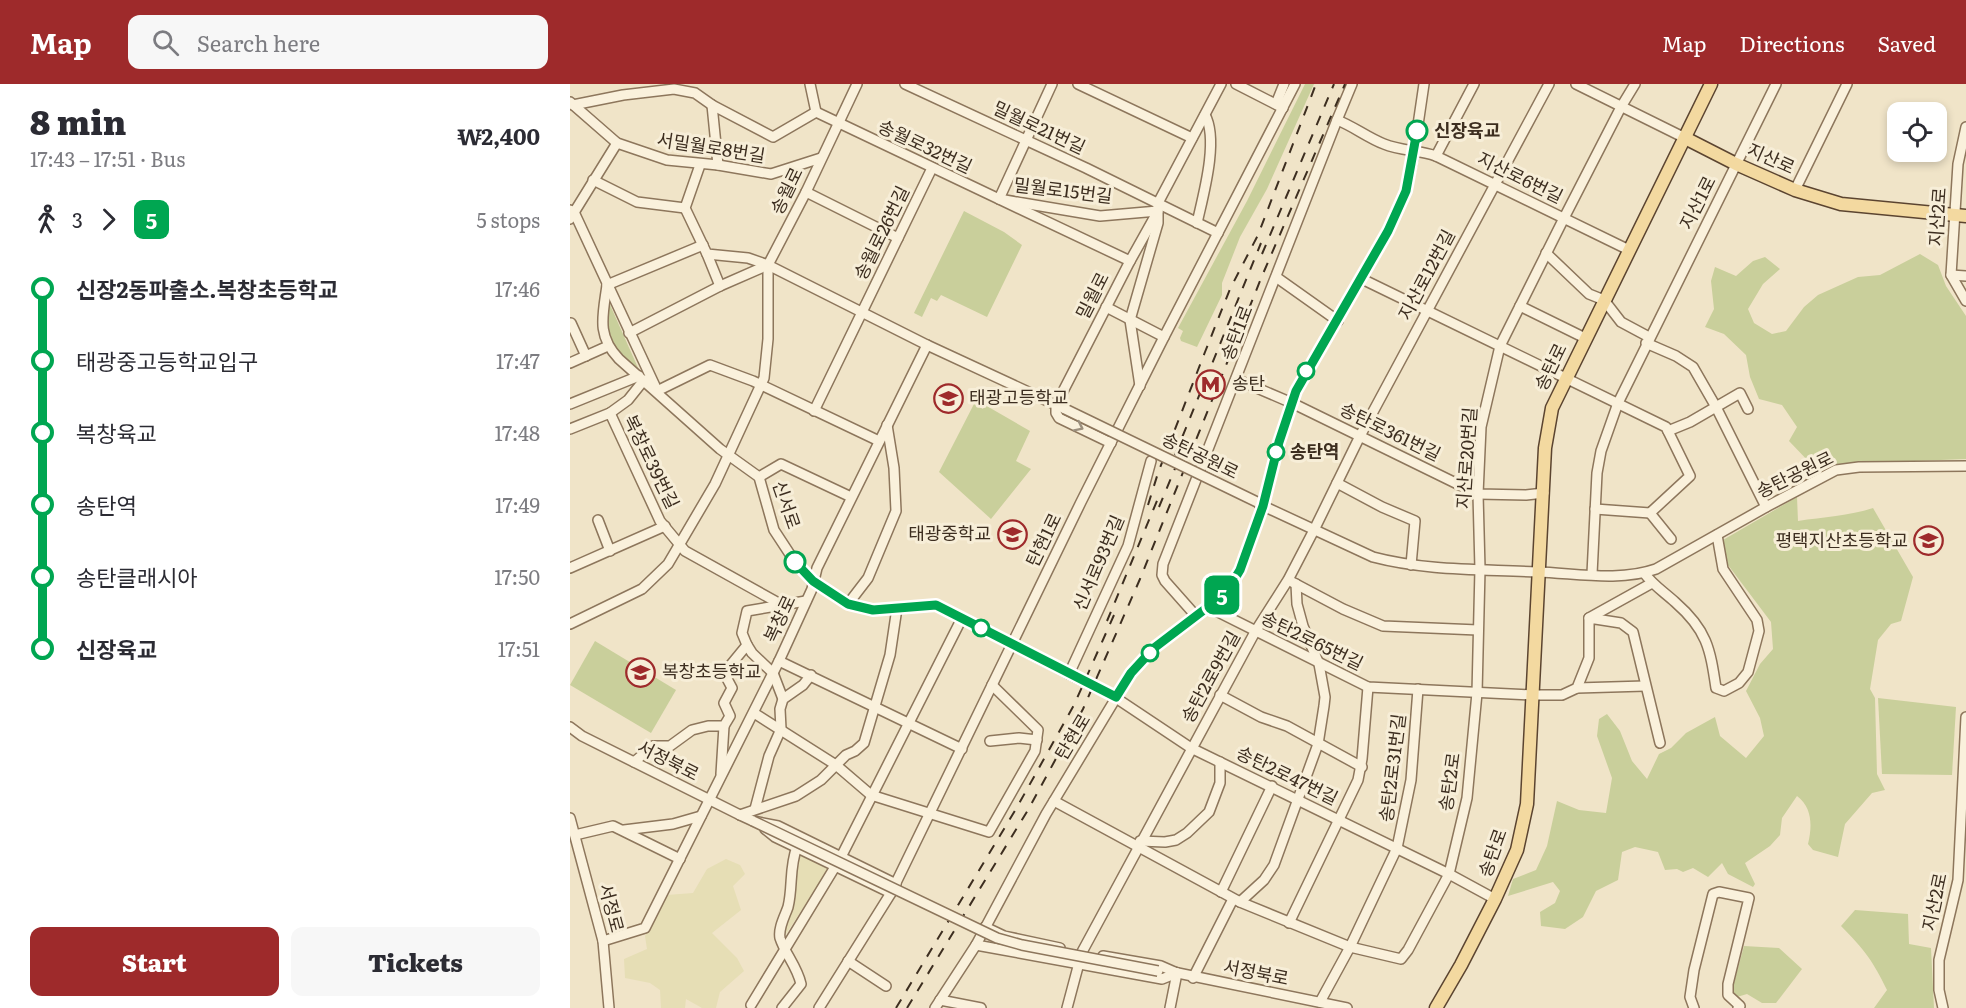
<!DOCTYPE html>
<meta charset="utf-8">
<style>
:root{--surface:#fff;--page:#f7f7f7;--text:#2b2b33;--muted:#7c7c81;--accent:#9e2a2b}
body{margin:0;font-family:Literata,"Noto Sans KR",serif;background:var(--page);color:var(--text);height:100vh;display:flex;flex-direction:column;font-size:22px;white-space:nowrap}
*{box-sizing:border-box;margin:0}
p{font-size:20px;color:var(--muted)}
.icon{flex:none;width:33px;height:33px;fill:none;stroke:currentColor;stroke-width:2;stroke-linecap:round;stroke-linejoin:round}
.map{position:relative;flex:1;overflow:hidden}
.details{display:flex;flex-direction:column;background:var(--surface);width:570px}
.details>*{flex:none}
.badge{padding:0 12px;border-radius:9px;font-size:21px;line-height:39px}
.buttons{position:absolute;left:1317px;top:18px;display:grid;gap:12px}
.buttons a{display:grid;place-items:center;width:60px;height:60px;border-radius:12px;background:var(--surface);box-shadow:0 3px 9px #0003;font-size:30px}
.map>.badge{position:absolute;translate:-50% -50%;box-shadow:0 0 0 3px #fff}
.legs{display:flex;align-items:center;gap:9px;height:66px;padding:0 30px;font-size:20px}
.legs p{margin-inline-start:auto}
.overview{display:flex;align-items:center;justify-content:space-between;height:102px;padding:0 30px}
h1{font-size:33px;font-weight:800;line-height:45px}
.action{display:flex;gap:12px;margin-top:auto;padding:12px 30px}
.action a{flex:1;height:69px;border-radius:12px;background:var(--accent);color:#fff;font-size:24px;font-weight:800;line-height:69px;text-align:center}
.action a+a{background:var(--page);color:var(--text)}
ul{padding:0 30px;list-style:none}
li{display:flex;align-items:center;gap:21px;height:72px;font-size:22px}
li i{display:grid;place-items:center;width:9px;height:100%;margin:0 8px;background:currentColor}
li i::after{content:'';width:15px;height:15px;margin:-8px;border:4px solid;border-radius:50%;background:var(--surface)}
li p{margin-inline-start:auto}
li:first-child i{background:linear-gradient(#0000 50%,currentColor 0)}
li:last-child i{background:linear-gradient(currentColor 50%,#0000 0)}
header{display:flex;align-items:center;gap:36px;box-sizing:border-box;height:84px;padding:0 30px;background:var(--accent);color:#fff}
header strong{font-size:28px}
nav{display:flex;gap:33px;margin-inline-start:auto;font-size:21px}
.search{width:420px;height:54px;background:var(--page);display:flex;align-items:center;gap:15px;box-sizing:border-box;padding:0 21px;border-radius:12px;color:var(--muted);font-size:22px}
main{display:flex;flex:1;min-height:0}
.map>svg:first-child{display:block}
.farmland{fill:#e6deb5}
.green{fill:#c9cf9b}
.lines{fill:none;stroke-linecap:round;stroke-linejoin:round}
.minor-casing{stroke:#8d765c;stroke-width:12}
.major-casing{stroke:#5b4430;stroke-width:15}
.minor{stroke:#faf1dc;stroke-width:9}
.major{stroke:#f3d9a0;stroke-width:12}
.rail{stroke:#3d2e20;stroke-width:2;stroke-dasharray:10 10;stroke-linecap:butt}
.minor-bridge-casing{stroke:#8d765c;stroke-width:12;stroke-linecap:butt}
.minor-bridge{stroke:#faf1dc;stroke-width:9}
.oneway{stroke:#9c907e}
.line-1-casing{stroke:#fff;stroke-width:14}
.line-1{stroke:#00a651;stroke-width:9}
.stop-1-dot{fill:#fff;stroke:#00a651;stroke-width:3}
.labels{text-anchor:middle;stroke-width:6;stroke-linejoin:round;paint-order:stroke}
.street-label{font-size:18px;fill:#3d2e20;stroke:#f7eed8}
.stop-label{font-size:18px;font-weight:bold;fill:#3d2e20;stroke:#f7eed8;text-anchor:start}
.poi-label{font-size:18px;fill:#3d2e20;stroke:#f7eed8;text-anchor:start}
</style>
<header>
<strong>Map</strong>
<div class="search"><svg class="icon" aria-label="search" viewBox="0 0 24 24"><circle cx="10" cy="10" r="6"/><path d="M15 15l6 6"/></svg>Search here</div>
<nav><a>Map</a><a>Directions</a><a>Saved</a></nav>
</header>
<main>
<section class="details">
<div class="overview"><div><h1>8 min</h1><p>17:43 – 17:51 · Bus</p></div><b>₩2,400</b></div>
<div class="legs"><svg class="icon" aria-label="walk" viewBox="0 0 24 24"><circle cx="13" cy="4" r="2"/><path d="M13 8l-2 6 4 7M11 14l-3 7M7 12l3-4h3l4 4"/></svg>3<svg class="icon" aria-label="forward" viewBox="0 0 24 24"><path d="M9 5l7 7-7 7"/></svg><b class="badge" style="background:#00a651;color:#fff">5</b><p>5 stops</p></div>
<ul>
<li><i style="color:#00a651"></i><b>신장2동파출소.복창초등학교</b><p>17:46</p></li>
<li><i style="color:#00a651"></i><span>태광중고등학교입구</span><p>17:47</p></li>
<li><i style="color:#00a651"></i><span>복창육교</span><p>17:48</p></li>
<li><i style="color:#00a651"></i><span>송탄역</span><p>17:49</p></li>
<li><i style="color:#00a651"></i><span>송탄클래시아</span><p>17:50</p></li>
<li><i style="color:#00a651"></i><b>신장육교</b><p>17:51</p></li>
</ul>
<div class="action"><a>Start</a><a>Tickets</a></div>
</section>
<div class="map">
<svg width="1396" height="924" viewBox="0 0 1396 924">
<rect width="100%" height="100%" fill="#f0e4c8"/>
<!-- farmland -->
<g class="farmland">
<path d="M 228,766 L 254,779 L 258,786 L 214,853 L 212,846 Z"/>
<path d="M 156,775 L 170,781 L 175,790 L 163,802 L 171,826 L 142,849 L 167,874 L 174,887 L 150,908 L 146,924 L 132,924 L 116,915 L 115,924 L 91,924 L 90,906 L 80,899 L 55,894 L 54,875 L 77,865 L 75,852 L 97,811 L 123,809 L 137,785 Z"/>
</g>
<!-- green -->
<g class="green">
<path d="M 735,0 L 744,0 L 697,105 L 670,153 L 652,199 L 652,211 L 627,263 L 611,257 L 610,254 L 613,247 L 608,244 L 677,117 Z"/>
<path d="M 394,127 L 434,148 L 452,161 L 417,233 L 371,211 L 367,217 L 361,214 L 352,233 L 344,229 Z"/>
<path d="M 1350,170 L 1368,181 L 1376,202 L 1396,232 L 1396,375 L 1269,380 L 1241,391 L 1241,380 L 1219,357 L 1227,343 L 1212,321 L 1189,315 L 1180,293 L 1176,271 L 1154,250 L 1135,243 L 1144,225 L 1141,197 L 1145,183 L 1166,192 L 1183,177 L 1195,173 L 1210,185 L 1193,200 L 1178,225 L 1184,239 L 1202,250 L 1216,247 L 1234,223 L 1248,211 L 1288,193 L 1310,191 Z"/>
<path d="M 37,214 L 73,295 L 36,260 Z"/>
<path d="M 404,320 L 413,325 L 415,321 L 460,347 L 446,377 L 461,385 L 421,435 L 369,388 Z"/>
<path d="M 1227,413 L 1228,437 C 1253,433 1279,432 1303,424 L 1343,493 L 1331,537 L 1321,540 L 1308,556 L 1300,605 L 1305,614 L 1307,690 L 1315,706 L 1302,709 L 1275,740 L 1268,773 L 1243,766 L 1238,760 C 1242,743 1243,724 1227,712 L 1212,734 L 1210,751 L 1200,762 L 1175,779 L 1185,800 L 1183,803 L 1158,790 L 1152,779 L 1138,793 L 1123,784 L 1113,788 L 1107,785 L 1095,786 L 1088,768 L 1065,763 L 1052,768 L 1048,796 L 1026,807 L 1013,833 L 995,845 L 971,842 L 970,828 L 985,819 L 990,807 L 983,798 L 938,812 L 943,795 L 966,786 L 977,762 L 987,717 L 1009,726 L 1036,729 L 1042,694 L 1027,652 L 1029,635 L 1037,630 L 1050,647 L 1062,677 L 1077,695 L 1089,670 L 1101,664 L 1116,649 L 1145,633 L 1150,652 L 1176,674 L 1194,652 L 1190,634 L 1176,607 L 1190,580 L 1203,565 L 1201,538 L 1158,481 L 1153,456 Z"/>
<path d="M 25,557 L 106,606 L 81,649 L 0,601 Z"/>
<path d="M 1308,614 L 1386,623 L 1382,691 L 1312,690 Z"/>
<path d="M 1285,826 L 1338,830 L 1339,860 L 1361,864 L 1364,924 L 1304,924 L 1317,906 C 1303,877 1294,865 1271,842 Z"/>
<path d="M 1174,862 L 1209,864 L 1232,885 L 1206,919 L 1192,919 L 1177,910 L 1167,913 L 1162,906 Z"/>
</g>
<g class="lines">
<defs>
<g id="minor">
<path d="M 240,0 L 246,28"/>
<path d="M 335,0 L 516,84 L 648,149"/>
<path d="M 482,0 L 429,115 L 560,177"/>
<path d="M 508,0 L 622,54"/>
<path d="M 666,0 L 713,24"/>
<path d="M 1006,0 L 1115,54"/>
<path d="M 0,18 L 47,59 L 97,76 L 148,81 L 201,90 L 251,74"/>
<path d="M 706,20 L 714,0"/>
<path d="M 3,21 L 53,11 L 104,5 L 125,9 L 142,21 L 203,53 L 246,28"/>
<path d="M 142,21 L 148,81"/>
<path d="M 246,28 L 429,115 L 530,132 L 588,127 L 588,139 L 560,236 L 570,302"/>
<path d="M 767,36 C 783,42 798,54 814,60 C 831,67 849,66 866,72 L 1059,166"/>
<path d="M 1396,43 L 1388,80 L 1381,191 L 1396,217"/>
<path d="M 866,72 L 904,0"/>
<path d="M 130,81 L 115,124 L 137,170 L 178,174 L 198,181 L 357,261 L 495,325"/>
<path d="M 23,96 L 67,118 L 115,124"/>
<path d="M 1225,106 L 1277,0"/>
<path d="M 236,108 L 328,154"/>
<path d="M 0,126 L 4,128 L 85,302"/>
<path d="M 0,135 L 47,59"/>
<path d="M 627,139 C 633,112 649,56 635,31"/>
<path d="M 976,169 L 1019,210 L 1034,216 L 1051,238 L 1079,253"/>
<path d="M 137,170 L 150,202"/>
<path d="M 1381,191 L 1396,192"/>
<path d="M 706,193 L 768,237"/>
<path d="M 792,195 L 1096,343 L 1120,392 L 1080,429 L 1025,425"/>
<path d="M 37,201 C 33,231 26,251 49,275 L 150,365 L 189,393 L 204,446 L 225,478 L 243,497 L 278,520 L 303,526 L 366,521 L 505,593"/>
<path d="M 37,201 L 133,161"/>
<path d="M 950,222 L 1015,254"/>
<path d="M 536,223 L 594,253"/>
<path d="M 1,239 L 16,272"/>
<path d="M 59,249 L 150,202 L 198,181 L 236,108 L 287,0"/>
<path d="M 1076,259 L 1106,272 L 1123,283 L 1146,323 L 1196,423"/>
<path d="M 0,279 L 38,262"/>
<path d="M 666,295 L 722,319 L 908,410 L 956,411 L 974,409"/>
<path d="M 87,307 L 140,281 L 183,297 L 309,357"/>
<path d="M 0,320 L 69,292"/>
<path d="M 244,327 L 362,84"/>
<path d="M 40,329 L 58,316 L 74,296"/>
<path d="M 0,345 L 40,329 L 90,437 L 115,467 L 212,521 L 236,517"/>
<path d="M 1098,347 L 1120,338 L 1170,309 L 1178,325"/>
<path d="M 541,359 L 489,334 L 486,329 L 486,321 L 560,177 L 588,127 L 588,119 L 651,0"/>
<path d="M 189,393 L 211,380 L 281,413"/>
<path d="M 767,399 L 812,423 L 845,437 L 841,481"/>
<path d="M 689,420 L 803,473 C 856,487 912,485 967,488 C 1005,489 1049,498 1086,485 L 1196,423 L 1266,386 L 1289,383 L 1396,382"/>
<path d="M 1080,429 L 1101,455"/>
<path d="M 28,436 L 40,467"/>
<path d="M 0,484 L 95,442"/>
<path d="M 1074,489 C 1083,501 1094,508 1105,518 C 1137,546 1140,564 1146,604 L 1154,607 L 1169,599 L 1178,588 L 1189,547 L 1187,536 L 1153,485 L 1147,451"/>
<path d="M 1022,490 L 1027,389 L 1031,367 L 1048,319 L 1206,0"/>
<path d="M 722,498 L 773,525 L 813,542 L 908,546"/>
<path d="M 278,520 L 298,494 L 326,427 L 324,384 L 317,341"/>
<path d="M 638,523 L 798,603 L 963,611 L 992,611 L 1007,604 L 1019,574 L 1019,534 L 1051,539 L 1063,548 L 1090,659"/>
<path d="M 626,532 L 595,497 L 592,491 L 593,480 L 767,36 L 782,0"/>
<path d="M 1019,534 L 1082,499"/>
<path d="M 0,540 L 72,505 L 98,480 L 145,400 L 194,294 L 198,255 L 198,181"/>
<path d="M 177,561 L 172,549 L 177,527 L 212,521"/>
<path d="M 209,577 L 392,665"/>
<path d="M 499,590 L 558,462 L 581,377"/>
<path d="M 1007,604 L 1075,602"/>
<path d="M 650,611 L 691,633 L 717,642 L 792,683"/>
<path d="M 543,612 L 621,664 L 879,790 L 925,815"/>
<path d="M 184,629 L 266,681 L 301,711 L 419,748 L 465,667 L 468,646 L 422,601"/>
<path d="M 0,643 L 12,652 L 170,731 L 183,737 L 208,742 L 326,800"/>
<path d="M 420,657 L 449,654 L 467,656"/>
<path d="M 64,678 L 83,662 L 100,662 L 122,646 L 138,642 L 154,642 L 160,632 L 154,619 L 162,604 L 154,589 L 177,561 L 182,569 L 203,589 L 213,615"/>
<path d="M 151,690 L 154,642"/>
<path d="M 484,717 L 670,818 L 780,863 L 831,875 L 838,866 L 879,790 L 897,714 L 907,609 L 910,485 L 908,410 L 911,343 L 930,262 L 994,134 L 1051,23 L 1065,0"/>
<path d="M 185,725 L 199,672 L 211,645 L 210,625 L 213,615 L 233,601 L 241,591"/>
<path d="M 170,731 L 226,712 L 251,696 L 276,671 L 285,667 L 294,659 L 320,571 L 327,524"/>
<path d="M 0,734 L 33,857 L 39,924"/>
<path d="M 195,745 L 205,753 L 321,809"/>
<path d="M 54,746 L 103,740 L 131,732"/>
<path d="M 5,751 L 43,742 L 110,775"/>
<path d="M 570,757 L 595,758 L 606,756 L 617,749 L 639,728 L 650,699 L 650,678"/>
<path d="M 651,808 L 702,702"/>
<path d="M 670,818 L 694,796 L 704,781 L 748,660 L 754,622 L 755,613 L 749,580 L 733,542 L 727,520 L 726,500"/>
<path d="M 719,839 L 788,696 L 792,675 L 798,603"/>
<path d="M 415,843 L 434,852 L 490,864"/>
<path d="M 33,857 L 75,844 L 209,577 L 242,505 L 247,484 L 357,261"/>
<path d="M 406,861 L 592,895 L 607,889"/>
<path d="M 512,868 L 685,548 L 718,496 L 744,446 L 790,352 L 979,0"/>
<path d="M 533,872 L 591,882 L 607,889"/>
<path d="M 278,877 L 316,902"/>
<path d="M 603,888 L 777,924"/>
<path d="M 623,894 L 663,815"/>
<path d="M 370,916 L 411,924"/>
<path d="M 750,918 L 780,863 L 827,764 L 841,696 L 848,605"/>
<path d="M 181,921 L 271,773 L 392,534"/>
<path d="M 212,924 L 231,900 C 227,882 215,870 210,854 C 208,844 215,832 218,823 C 223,803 219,783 227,763"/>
<path d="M 249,924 L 321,809 L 511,418 L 594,253 L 725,0"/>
<path d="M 365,924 L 406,861 L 476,730 L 561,589 L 584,564 L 647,516 L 661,501 L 670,486 L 693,422 L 709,358 L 726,307 L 818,147 L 836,107 L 844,68 L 854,0"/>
<path d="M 497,924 L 509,879"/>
<path d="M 600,924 L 607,889"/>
<path d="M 1124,924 L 1120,913 L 1124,886 L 1143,810 L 1149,808 L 1179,814 L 1158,900 L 1158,911 L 1170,922 L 1168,924"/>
<path d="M 1373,924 L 1369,906 L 1369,876 L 1388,796 L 1396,633"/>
</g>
<g id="major">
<path d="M 1115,54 L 1166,80 L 1225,106 L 1271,120 L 1396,132"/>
<path d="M 866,924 L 891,881 L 925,815 L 947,766 L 957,720 L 975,364 L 982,324 L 1141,0"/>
</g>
</defs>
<!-- minor casing -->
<use href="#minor" class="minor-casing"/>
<!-- major casing -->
<use href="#major" class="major-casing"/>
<!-- minor -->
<use href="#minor" class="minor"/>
<!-- major -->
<use href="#major" class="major"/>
<!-- rail -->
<g class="rail">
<path d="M 692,170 L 764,0"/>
<path d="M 605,371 L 691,159"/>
<path d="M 578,421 L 588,389 L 635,268 L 660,205 L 688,151 L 746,0"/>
<path d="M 589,423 L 613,365"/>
<path d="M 537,537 L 589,412"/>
<path d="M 326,924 L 446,725 L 504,621 L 544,531"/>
<path d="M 337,924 L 458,726 L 513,625 L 570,495 L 692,192 L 775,0"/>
</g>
<defs>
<g id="minor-bridge">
<path d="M 495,325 L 687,418"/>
<path d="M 505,593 L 535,608"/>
<path d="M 183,737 L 427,854 L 452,861 L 588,887"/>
</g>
</defs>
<!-- minor-bridge casing -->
<use href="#minor-bridge" class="minor-bridge-casing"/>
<!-- minor-bridge -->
<use href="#minor-bridge" class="minor-bridge"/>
</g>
<!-- one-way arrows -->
<defs><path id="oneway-chevron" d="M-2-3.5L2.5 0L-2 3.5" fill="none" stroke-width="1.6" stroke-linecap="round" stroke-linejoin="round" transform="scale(1.5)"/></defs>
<use class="oneway" href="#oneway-chevron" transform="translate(509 343) rotate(26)"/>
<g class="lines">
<defs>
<path id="line-1" d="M 225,478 L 243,497 L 278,520 L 303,526 L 366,521 L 546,613 L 561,589 L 584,564 L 647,516 L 661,501 L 670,486 L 693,422 L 709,358 L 726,307 L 818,147 L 836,107 L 847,47"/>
</defs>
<!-- line-1 casing -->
<use href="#line-1" class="line-1-casing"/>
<!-- line-1 -->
<use href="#line-1" class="line-1"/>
</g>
<!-- icons -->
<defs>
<symbol id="metro-ring" viewBox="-11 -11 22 22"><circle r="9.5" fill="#f7eed8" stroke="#9e2a2b" stroke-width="1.5"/><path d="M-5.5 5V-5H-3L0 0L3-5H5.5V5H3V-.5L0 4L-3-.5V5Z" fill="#9e2a2b"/></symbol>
<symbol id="school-ring" viewBox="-11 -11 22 22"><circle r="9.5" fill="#f7eed8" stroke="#9e2a2b" stroke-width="1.5"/><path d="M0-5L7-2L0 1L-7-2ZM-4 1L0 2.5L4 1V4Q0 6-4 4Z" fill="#9e2a2b"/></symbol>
</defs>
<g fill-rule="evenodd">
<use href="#metro-ring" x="624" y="284" width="33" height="33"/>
<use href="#school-ring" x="362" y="298" width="33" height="33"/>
<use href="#school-ring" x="426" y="434" width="33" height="33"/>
<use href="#school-ring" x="1342" y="440" width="33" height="33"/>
<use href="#school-ring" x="54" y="572" width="33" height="33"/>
</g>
<!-- markers -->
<g class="stop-1-dot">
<circle cx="847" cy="47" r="10"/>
<circle cx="736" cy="287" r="8"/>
<circle cx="706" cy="368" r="8"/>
<circle cx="225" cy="478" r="10"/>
<circle cx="411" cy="544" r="8"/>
<circle cx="580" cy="569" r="8"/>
</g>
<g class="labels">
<!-- street labels -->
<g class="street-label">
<text transform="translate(469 44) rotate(25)" y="6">밀월로21번길</text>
<text transform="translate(355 63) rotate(25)" y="6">송월로32번길</text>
<text transform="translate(141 64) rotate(9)" y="6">서밀월로8번길</text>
<text transform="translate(1201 75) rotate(24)" y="6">지산로</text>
<text transform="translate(950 94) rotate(26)" y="6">지산로6번길</text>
<text transform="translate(217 107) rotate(-64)" y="6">송월로</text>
<text transform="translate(493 107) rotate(7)" y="6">밀월로15번길</text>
<text transform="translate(1128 119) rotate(-63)" y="6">지산1로</text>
<text transform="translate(1368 133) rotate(-86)" y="6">지산2로</text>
<text transform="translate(312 149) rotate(-64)" y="6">송월로26번길</text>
<text transform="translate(857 191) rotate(-62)" y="6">지산로12번길</text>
<text transform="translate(523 212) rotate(-63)" y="6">밀월로</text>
<text transform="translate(667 249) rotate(-69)" y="6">송탄1로</text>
<text transform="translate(981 283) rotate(-64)" y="6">송탄로</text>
<text transform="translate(820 348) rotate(26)" y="6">송탄로361번길</text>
<text transform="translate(630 372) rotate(26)" y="6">송탄공원로</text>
<text transform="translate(897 374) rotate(-86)" y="6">지산로20번길</text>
<text transform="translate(81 378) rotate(64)" y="6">복창로39번길</text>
<text transform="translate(1225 391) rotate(-26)" y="6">송탄공원로</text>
<text transform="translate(216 421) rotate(71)" y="6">신서로</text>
<text transform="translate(474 456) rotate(-64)" y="6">탄현1로</text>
<text transform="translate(529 479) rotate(-67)" y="6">신서로93번길</text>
<text transform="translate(210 535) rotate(-65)" y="6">복창로</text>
<text transform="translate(742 557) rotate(26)" y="6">송탄2로65번길</text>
<text transform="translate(641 593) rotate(-61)" y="6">송탄2로9번길</text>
<text transform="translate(503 653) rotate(-59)" y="6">탄현로</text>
<text transform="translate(98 677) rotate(27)" y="6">서정북로</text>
<text transform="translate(823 684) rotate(-83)" y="6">송탄2로31번길</text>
<text transform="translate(717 692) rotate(26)" y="6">송탄2로47번길</text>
<text transform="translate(880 698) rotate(-82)" y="6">송탄2로</text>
<text transform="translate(923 769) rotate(-70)" y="6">송탄로</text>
<text transform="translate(1365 818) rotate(-78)" y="6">지산2로</text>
<text transform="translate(41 824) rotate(75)" y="6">서정로</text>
<text transform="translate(686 889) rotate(11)" y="6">서정북로</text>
</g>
<!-- stop labels -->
<g class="stop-label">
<text x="864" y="53">신장육교</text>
<text x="720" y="374">송탄역</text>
</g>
<!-- poi labels -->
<g class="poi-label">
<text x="662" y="306">송탄</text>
<text x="399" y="320">태광고등학교</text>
<text x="421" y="456" text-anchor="end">태광중학교</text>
<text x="1338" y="463" text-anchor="end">평택지산초등학교</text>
<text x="92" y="594">복창초등학교</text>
</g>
</g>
</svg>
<div class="buttons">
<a><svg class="icon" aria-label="locate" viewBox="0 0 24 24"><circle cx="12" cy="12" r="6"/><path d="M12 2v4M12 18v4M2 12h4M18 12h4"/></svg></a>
</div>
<b class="badge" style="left:652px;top:511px;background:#00a651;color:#fff">5</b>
</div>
</main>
